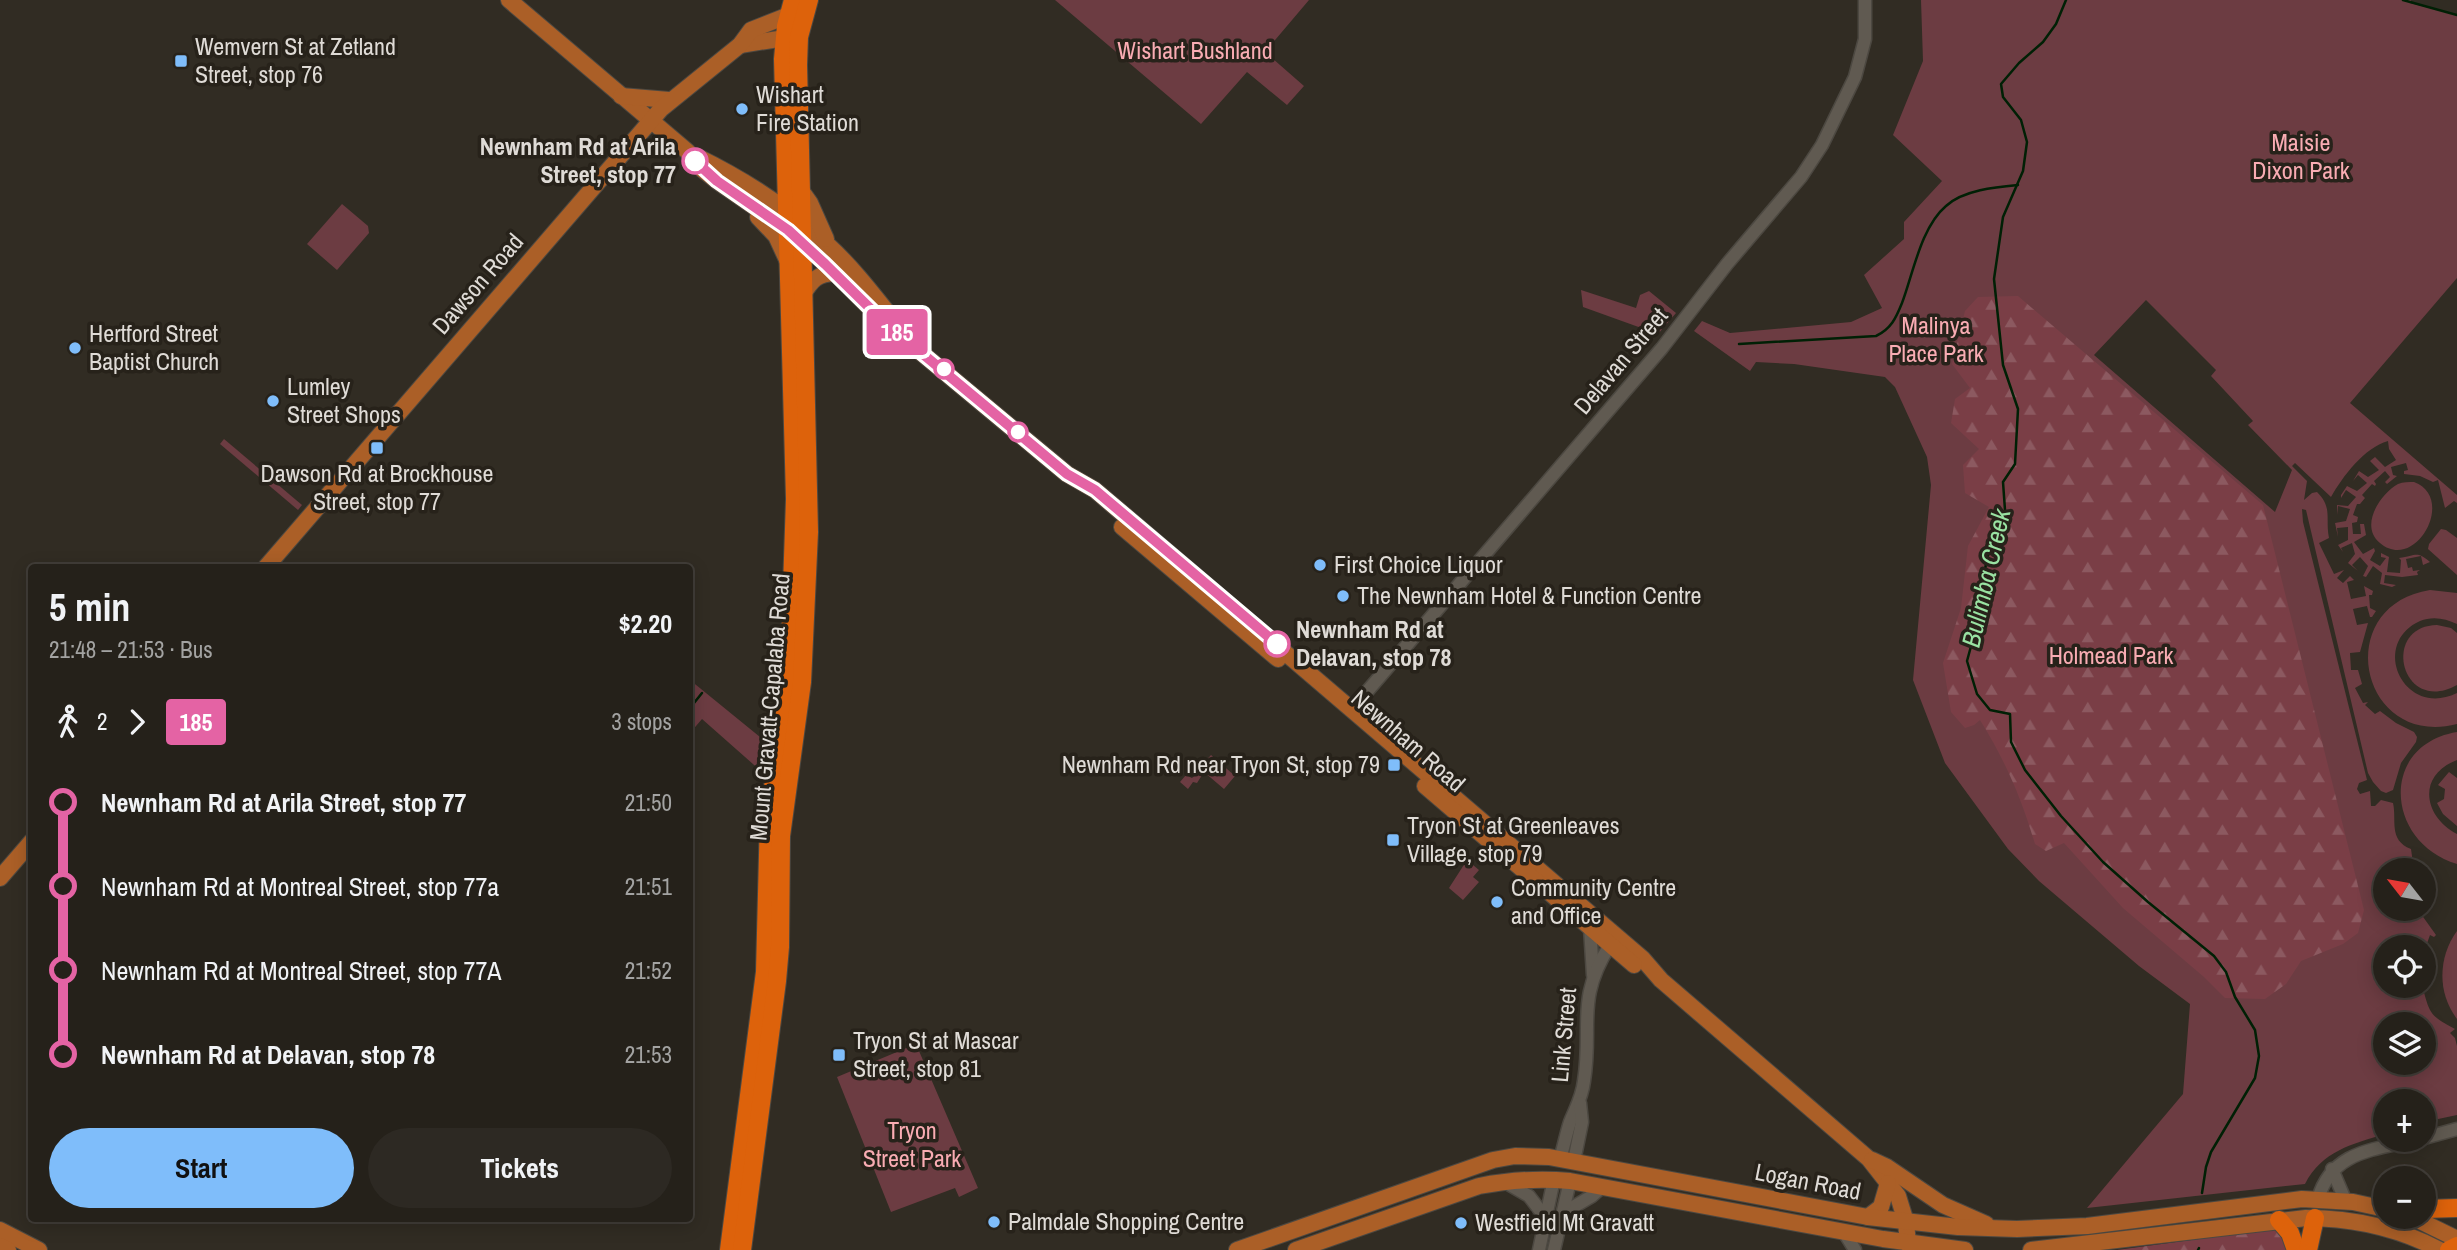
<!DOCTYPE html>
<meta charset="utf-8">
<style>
:root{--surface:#25211a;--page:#2d2923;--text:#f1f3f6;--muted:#a3a3a2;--line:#423e39;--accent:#7fbdfa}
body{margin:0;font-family:"Archivo Narrow",sans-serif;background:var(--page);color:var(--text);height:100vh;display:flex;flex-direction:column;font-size:26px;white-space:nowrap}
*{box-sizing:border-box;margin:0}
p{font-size:23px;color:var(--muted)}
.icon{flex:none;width:38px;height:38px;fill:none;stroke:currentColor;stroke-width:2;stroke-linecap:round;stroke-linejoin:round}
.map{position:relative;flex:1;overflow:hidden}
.panel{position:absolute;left:28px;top:564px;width:665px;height:658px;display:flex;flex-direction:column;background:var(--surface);border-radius:7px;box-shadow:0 4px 18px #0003,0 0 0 2px var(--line)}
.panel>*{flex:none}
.badge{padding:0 14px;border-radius:5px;font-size:24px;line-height:46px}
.needle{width:46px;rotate:301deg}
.fabs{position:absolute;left:2373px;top:858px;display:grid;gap:14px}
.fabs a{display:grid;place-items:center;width:63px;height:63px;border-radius:50%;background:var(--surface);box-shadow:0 4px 18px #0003,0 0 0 2px var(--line);font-size:35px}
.map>.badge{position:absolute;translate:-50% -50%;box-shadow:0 0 0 4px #fff}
.legs{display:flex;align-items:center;gap:10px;height:77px;padding:0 21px;font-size:23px}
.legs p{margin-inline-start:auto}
.head{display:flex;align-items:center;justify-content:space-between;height:119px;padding:0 21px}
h1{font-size:38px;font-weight:700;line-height:52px}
.cta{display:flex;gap:14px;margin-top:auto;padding:14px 21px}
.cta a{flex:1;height:80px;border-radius:42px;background:var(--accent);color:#111;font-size:28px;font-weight:700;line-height:80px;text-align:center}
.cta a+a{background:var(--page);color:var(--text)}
ul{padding:0 21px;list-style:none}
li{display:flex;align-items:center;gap:24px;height:84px;font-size:26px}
li i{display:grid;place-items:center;width:10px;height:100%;margin:0 9px;background:currentColor}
li i::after{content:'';width:18px;height:18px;margin:-9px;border:5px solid;border-radius:50%;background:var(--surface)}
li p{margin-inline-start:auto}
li:first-child i{background:linear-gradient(#0000 50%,currentColor 0)}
li:last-child i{background:linear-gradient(currentColor 50%,#0000 0)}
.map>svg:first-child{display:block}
.green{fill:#6c3c42;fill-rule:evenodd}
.forest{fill:url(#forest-firs)}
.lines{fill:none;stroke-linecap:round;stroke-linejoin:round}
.stream{stroke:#002005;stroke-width:2.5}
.minor-casing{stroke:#4c4841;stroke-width:15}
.major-casing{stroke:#4c4841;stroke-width:18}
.highway-casing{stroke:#4c4841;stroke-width:20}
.minor{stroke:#605a51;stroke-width:12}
.major{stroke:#ab5f27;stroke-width:16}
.highway{stroke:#dd620b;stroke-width:18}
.line-1-casing{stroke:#fff;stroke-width:16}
.line-1{stroke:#e463a4;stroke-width:10}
.poi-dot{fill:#7fbdfa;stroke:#27221a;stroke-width:2.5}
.stop-1-dot{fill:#fff;stroke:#e463a4;stroke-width:3.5}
.labels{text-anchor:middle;stroke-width:7;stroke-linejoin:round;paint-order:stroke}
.poi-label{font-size:24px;fill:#dfdbd6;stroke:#27221a;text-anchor:start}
.park-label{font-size:24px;fill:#f9acb3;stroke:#27221a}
.stop-label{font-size:24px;font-weight:bold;fill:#dfdbd6;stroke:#27221a;text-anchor:end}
.street-label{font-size:24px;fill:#dfdbd6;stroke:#27221a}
.water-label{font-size:26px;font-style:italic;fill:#99e2a2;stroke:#27221a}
</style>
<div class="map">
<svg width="2457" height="1250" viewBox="0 0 2457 1250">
<defs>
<pattern id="forest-firs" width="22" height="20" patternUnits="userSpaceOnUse" patternTransform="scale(1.75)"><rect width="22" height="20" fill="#7a3e46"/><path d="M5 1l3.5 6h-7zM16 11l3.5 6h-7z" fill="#8c5960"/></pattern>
</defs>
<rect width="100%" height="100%" fill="#312c23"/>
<!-- green -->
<g class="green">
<path d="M 1055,0 L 1309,0 L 1265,52 L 1304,86 L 1287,105 L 1247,72 L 1201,124 Z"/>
<path d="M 1921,0 L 2411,0 L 2410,3 L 2457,15 L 2457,278 L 2350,403 L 2457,495 L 2457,503 L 2454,501 L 2445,508 L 2438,480 L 2433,482 L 2420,476 L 2404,474 L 2404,471 L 2408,470 L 2406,463 L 2391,467 L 2393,475 L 2397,476 L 2387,484 L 2385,482 L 2390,477 L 2385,471 L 2374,481 L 2376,484 L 2375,486 L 2372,484 L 2362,495 L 2365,498 L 2360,504 L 2357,504 L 2353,515 L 2358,517 L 2357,522 L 2352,523 L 2353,534 L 2361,534 L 2360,524 L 2364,524 L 2366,535 L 2354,542 L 2363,554 L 2374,548 L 2375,551 L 2370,560 L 2380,566 L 2386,558 L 2381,557 L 2381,553 L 2389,557 L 2387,572 L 2400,573 L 2401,560 L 2399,558 C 2416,556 2416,550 2430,562 L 2423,565 L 2421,556 L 2406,559 L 2408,568 L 2412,567 L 2413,571 L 2420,570 L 2417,572 L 2418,575 L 2402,577 L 2385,575 L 2384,583 L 2396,585 L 2392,587 L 2380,584 L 2382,573 L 2373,566 L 2366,577 L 2363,576 L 2368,566 L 2360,557 L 2352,565 L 2358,571 L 2348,563 L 2355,554 L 2352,543 L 2341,548 L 2343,552 L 2338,545 L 2348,540 L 2348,527 L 2337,528 L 2338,537 L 2335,523 L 2346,521 L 2350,509 L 2338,506 L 2337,515 L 2337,505 L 2348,506 L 2356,497 L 2346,490 L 2341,498 L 2341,495 L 2347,486 L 2357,491 L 2367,483 L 2358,475 L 2353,481 L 2359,471 L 2368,477 L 2379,470 L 2370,461 L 2375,457 L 2385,467 L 2396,460 L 2389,449 L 2388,441 C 2364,448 2343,476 2331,497 L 2295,463 L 2292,466 L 2307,481 L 2304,500 L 2312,493 L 2317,492 C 2333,508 2325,518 2329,538 L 2319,543 L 2334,574 L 2344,570 L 2337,578 L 2343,583 L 2350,576 L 2354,580 L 2347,582 L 2351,599 L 2366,596 L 2364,586 L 2373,591 L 2372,595 L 2369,595 L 2370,608 L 2376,611 L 2372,617 L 2370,617 L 2367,606 L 2353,609 L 2357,625 L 2368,623 L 2360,652 L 2350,653 L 2351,670 L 2358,670 L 2362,684 L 2355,688 L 2363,703 L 2368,702 L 2365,705 L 2375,714 L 2380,711 L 2396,723 L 2414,732 L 2417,737 L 2416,742 L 2401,763 L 2393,790 L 2386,793 L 2381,791 L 2373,782 L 2368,773 L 2306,510 L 2302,509 L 2303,522 L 2367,780 L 2359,783 L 2357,789 L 2360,794 L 2370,791 L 2371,806 L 2375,806 L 2381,800 L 2393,803 C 2397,820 2388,840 2411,849 L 2414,870 L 2385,870 L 2385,908 L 2420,908 L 2421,914 L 2436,935 L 2434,937 L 2430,935 L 2424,952 L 2424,947 L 2385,947 L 2385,985 L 2422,985 C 2430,1014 2429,1015 2455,1029 L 2450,1033 L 2455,1038 L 2457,1046 L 2457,1115 L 2424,1122 L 2424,1101 L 2385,1101 L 2385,1134 C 2352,1144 2322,1151 2305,1184 L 2087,1208 L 2183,1094 L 2190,1004 L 2139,966 L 2039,881 L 2008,849 L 1945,763 L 1913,680 L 1931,485 L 1927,457 L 1895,387 L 1885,377 L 1794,364 L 1756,362 L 1750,371 L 1694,331 L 1702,321 L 1730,333 L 1851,322 L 1882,308 L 1864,275 L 1904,239 L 1904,222 L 1942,181 L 1893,135 L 1923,61 ZM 2146,300 L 2216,370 L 2211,376 L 2253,421 L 2248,425 L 2292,470 L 2275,512 L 2094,355 ZM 2385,1024 L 2424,1024 L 2424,1062 L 2385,1062 Z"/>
<path d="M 342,204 L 368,226 L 369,233 L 337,270 L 307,244 Z"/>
<path d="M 1581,290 L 1636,308 L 1640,295 L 1649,291 L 1676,313 L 1658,334 L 1583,307 Z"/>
<path d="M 224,439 L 302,505 L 298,510 L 220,444 Z"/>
<path d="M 2414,482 C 2457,498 2415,573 2380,543 C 2359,526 2380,494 2398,484 C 2403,482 2409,482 2414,482 Z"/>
<path d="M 2441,529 L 2446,530 L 2457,538 L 2457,575 L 2428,549 L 2429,544 Z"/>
<path d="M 2430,590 L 2457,593 L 2457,624 C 2445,618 2432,616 2420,621 C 2369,644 2404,719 2457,693 L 2457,724 C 2360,749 2330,606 2430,590 Z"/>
<path d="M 2437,625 L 2451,628 L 2457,633 L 2457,685 C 2401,716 2380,626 2437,625 Z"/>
<path d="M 690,680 L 766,742 L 762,772 L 702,719 L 690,733 Z"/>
<path d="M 2457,732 L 2457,760 C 2417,775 2423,816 2457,834 L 2457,864 C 2385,842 2379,745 2457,732 Z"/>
<path d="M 1211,755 L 1235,776 L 1224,789 L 1204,772 L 1197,783 L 1193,782 L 1188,789 L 1180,782 L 1186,775 L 1192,778 L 1201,770 L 1200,767 Z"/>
<path d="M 2449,772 L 2457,778 L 2457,826 L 2443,814 L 2437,803 L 2444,799 L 2445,789 L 2438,785 Z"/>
<path d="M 1467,860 L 1479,870 L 1473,877 L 1479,882 L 1463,900 L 1449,888 Z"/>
<path d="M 2457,931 L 2457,1019 C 2437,993 2438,957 2457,931 Z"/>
<path d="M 916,1044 L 978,1188 L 959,1197 L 955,1188 L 891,1212 L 837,1077 Z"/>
</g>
<!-- forest -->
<g class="forest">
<path d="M 2018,296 L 2263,505 L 2364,910 L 2358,933 L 2343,944 L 2301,961 L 2286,984 L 2265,999 L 2225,998 L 2204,977 L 2123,908 L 2064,843 L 2046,851 L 2035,844 C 2021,797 2006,762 1980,720 L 1974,725 L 1965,728 L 1951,712 L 1943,663 L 1961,608 L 1968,546 L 1989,507 L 1965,493 L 1963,465 L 1979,449 L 1951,423 L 1955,399 L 1970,388 L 1952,364 L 1965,311 L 1978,297 Z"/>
<path d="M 2273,1229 L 2282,1233 L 2290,1250 L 2117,1250 Z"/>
</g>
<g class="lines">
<!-- stream -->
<g class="stream">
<path d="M 2066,0 L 2056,24 L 2043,42 L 2019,63 L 2001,84 L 2003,97 L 2021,120 L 2027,142 L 2023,171 L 2003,217 L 1994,279 L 2003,365 L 2018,409 L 2015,464 L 2003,482 L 2005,510 L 1991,540 L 1984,574 L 1983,602 L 1967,661 L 1977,694 L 1990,710 L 2010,714 L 2011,742 L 2025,770 L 2061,816 L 2103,862 L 2148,902 L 2214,956 L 2226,972 L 2235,997 L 2255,1030 L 2259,1056 L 2255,1078 L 2211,1152 L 2206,1167 L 2202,1193"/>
<path d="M 2403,0 L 2457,15"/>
<path d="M 1739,344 L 1876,336 C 1891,329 1896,318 1902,303 C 1913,274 1921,227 1946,206 C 1963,190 1996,187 2018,185"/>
<path d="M 690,708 L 702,693"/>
<path d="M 2198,1250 L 2199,1248"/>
</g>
<defs>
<g id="minor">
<path d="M 1352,709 L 1662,348 L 1727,264 L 1801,177 L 1822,145 L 1855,77 L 1865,39 L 1865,0"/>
<path d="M 1590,928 L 1593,975"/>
<path d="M 2424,1138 L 2457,1129"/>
<path d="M 1560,1159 C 1564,1146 1566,1134 1570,1122 C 1576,1107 1582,1098 1584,1081 C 1593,1025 1575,1000 1610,945"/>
<path d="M 1574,1161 L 1582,1122 L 1580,1103"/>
<path d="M 2332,1169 L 2346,1202"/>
<path d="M 1503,1181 L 1529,1196 L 1545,1217"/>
<path d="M 2318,1199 C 2332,1150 2375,1150 2418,1139"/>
<path d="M 1563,1213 L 1592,1196 L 1602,1187"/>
<path d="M 1844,1232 L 1855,1250"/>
<path d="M 1539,1250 L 1554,1179"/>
<path d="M 1554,1250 L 1570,1181"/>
</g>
<g id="major">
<path d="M 509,0 L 687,151 L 703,170 L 717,181 L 788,230 L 825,263 L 882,320 L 1067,474 L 1095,490 L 1642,958 L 1661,980 L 1869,1159 L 1898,1196 L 1906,1222 L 1908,1244"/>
<path d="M 740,45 L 785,38 L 793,31"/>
<path d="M 621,96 L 669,100"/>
<path d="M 696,156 C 743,179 789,208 827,244 C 850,265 869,289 888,313"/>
<path d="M 800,189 L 810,203 L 826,239"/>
<path d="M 758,217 L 776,236 L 788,262"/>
<path d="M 803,294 C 812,280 817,274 834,273"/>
<path d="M 1122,527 L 1278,659"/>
<path d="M 266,567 L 661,109 L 740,45 L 751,30 L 789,15"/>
<path d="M 1425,786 L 1634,965"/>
<path d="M 0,878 L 32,841"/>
<path d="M 1872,1160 L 1887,1167 L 1943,1205 L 1986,1224"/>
<path d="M 2410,1216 L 2457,1239"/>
<path d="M 1868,1217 L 1881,1207 L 1888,1183"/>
<path d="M 0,1230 L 39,1250"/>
<path d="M 0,1246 L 8,1250"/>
<path d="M 1237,1250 L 1493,1160 L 1515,1156 L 1549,1157 L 1868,1217 L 1958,1227 L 2017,1229 L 2087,1226 L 2302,1199 L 2353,1202 L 2385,1209"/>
<path d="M 1296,1250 L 1479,1186 C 1510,1180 1539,1178 1570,1181 L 1883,1239 L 1965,1250"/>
<path d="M 2031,1250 L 2306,1218 C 2353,1218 2398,1228 2440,1250"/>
</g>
<g id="highway">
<path d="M 2424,1209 L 2457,1208"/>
<path d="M 2279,1220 L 2290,1233 L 2296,1250"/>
<path d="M 729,1250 L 765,972 L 769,816 L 786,695 L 790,646 L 795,499 L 783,59 L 786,26 L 793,0"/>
<path d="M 742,1250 L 777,981 L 780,947 L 781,836 L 802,682 L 809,532 L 798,65 L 799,37 L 809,0"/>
<path d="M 2308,1250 L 2315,1218"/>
<path d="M 2449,1250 L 2457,1246"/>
</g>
</defs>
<!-- minor casing -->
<use href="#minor" class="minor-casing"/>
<!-- major casing -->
<use href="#major" class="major-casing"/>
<!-- highway casing -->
<use href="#highway" class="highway-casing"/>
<!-- minor -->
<use href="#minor" class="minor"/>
<!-- major -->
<use href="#major" class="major"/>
<!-- highway -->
<use href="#highway" class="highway"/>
</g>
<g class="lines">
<defs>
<path id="line-1" d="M 695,161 L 717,181 L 788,230 L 825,264 L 882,320 L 1067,474 L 1095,490 L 1277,644"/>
</defs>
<!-- line-1 casing -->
<use href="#line-1" class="line-1-casing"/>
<!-- line-1 -->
<use href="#line-1" class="line-1"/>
</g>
<!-- markers -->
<g class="poi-dot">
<rect x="174" y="54" width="14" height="14" rx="3.5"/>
<circle cx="742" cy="109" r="7"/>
<circle cx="75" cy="348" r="7"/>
<circle cx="273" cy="401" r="7"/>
<rect x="370" y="441" width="14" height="14" rx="3.5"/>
<circle cx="1320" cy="565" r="7"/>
<circle cx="1343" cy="596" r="7"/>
<rect x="1387" y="758" width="14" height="14" rx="3.5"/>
<rect x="1386" y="833" width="14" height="14" rx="3.5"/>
<circle cx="1497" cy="902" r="7"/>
<rect x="832" y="1048" width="14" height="14" rx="3.5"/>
<circle cx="994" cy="1222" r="7"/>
<circle cx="1461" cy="1223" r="7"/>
</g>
<g class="stop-1-dot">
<circle cx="695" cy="161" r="12"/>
<circle cx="944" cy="369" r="9"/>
<circle cx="1018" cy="432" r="9"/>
<circle cx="1277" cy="644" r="12"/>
</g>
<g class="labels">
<!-- poi labels -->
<g class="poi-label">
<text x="195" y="55">Wemvern St at Zetland<tspan x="195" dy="28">Street, stop 76</tspan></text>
<text x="756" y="103">Wishart<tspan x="756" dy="28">Fire Station</tspan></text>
<text x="89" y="342">Hertford Street<tspan x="89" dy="28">Baptist Church</tspan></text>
<text x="287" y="395">Lumley<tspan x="287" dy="28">Street Shops</tspan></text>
<text x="377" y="482" text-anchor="middle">Dawson Rd at Brockhouse<tspan x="377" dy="28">Street, stop 77</tspan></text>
<text x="1334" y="573">First Choice Liquor</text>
<text x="1357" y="604">The Newnham Hotel &amp; Function Centre</text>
<text x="1380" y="773" text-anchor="end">Newnham Rd near Tryon St, stop 79</text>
<text x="1407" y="834">Tryon St at Greenleaves<tspan x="1407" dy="28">Village, stop 79</tspan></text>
<text x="1511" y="896">Community Centre<tspan x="1511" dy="28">and Office</tspan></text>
<text x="853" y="1049">Tryon St at Mascar<tspan x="853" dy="28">Street, stop 81</tspan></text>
<text x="1008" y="1230">Palmdale Shopping Centre</text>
<text x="1475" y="1231">Westfield Mt Gravatt</text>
</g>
<!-- park labels -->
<g class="park-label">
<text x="1195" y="59">Wishart Bushland</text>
<text x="2301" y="151">Maisie<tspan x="2301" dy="28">Dixon Park</tspan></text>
<text x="1936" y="334">Malinya<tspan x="1936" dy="28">Place Park</tspan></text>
<text x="2111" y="664">Holmead Park</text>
<text x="912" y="1139">Tryon<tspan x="912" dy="28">Street Park</tspan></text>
</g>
<!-- stop labels -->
<g class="stop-label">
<text x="676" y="155">Newnham Rd at Arila<tspan x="676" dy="28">Street, stop 77</tspan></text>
<text x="1296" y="638" text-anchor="start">Newnham Rd at<tspan x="1296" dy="28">Delavan, stop 78</tspan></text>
</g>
<!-- street labels -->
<g class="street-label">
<text transform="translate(478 284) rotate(-49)" y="8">Dawson Road</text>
<text transform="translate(1621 361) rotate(-50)" y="8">Delavan Street</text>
<text transform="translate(770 707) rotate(-85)" y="8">Mount Gravatt-Capalaba Road</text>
<text transform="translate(1408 741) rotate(41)" y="8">Newnham Road</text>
<text transform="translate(1564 1035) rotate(-85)" y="8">Link Street</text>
<text transform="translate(1808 1182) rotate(11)" y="8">Logan Road</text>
</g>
<!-- water labels -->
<g class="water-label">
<text transform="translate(1986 578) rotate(-77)" y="9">Bulimba Creek</text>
</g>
</g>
</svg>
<div class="fabs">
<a><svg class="needle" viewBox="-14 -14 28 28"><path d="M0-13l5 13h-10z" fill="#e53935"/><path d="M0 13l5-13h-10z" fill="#a3a3a2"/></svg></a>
<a><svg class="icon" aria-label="locate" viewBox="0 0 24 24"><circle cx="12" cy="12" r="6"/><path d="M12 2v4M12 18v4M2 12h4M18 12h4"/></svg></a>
<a><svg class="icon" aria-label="layers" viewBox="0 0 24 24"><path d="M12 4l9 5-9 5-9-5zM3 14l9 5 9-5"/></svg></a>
<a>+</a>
<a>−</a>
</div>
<b class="badge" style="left:897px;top:332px;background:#e463a4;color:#fff">185</b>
<section class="panel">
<div class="head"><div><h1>5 min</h1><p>21:48 – 21:53 · Bus</p></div><b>$2.20</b></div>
<div class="legs"><svg class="icon" aria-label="walk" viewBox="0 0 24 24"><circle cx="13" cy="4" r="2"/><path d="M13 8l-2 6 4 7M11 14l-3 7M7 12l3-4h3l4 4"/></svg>2<svg class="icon" aria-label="forward" viewBox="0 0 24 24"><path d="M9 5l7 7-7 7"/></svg><b class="badge" style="background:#e463a4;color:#fff">185</b><p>3 stops</p></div>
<ul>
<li><i style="color:#e463a4"></i><b>Newnham Rd at Arila Street, stop 77</b><p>21:50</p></li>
<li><i style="color:#e463a4"></i><span>Newnham Rd at Montreal Street, stop 77a</span><p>21:51</p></li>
<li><i style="color:#e463a4"></i><span>Newnham Rd at Montreal Street, stop 77A</span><p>21:52</p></li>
<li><i style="color:#e463a4"></i><b>Newnham Rd at Delavan, stop 78</b><p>21:53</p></li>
</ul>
<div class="cta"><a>Start</a><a>Tickets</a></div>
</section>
</div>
